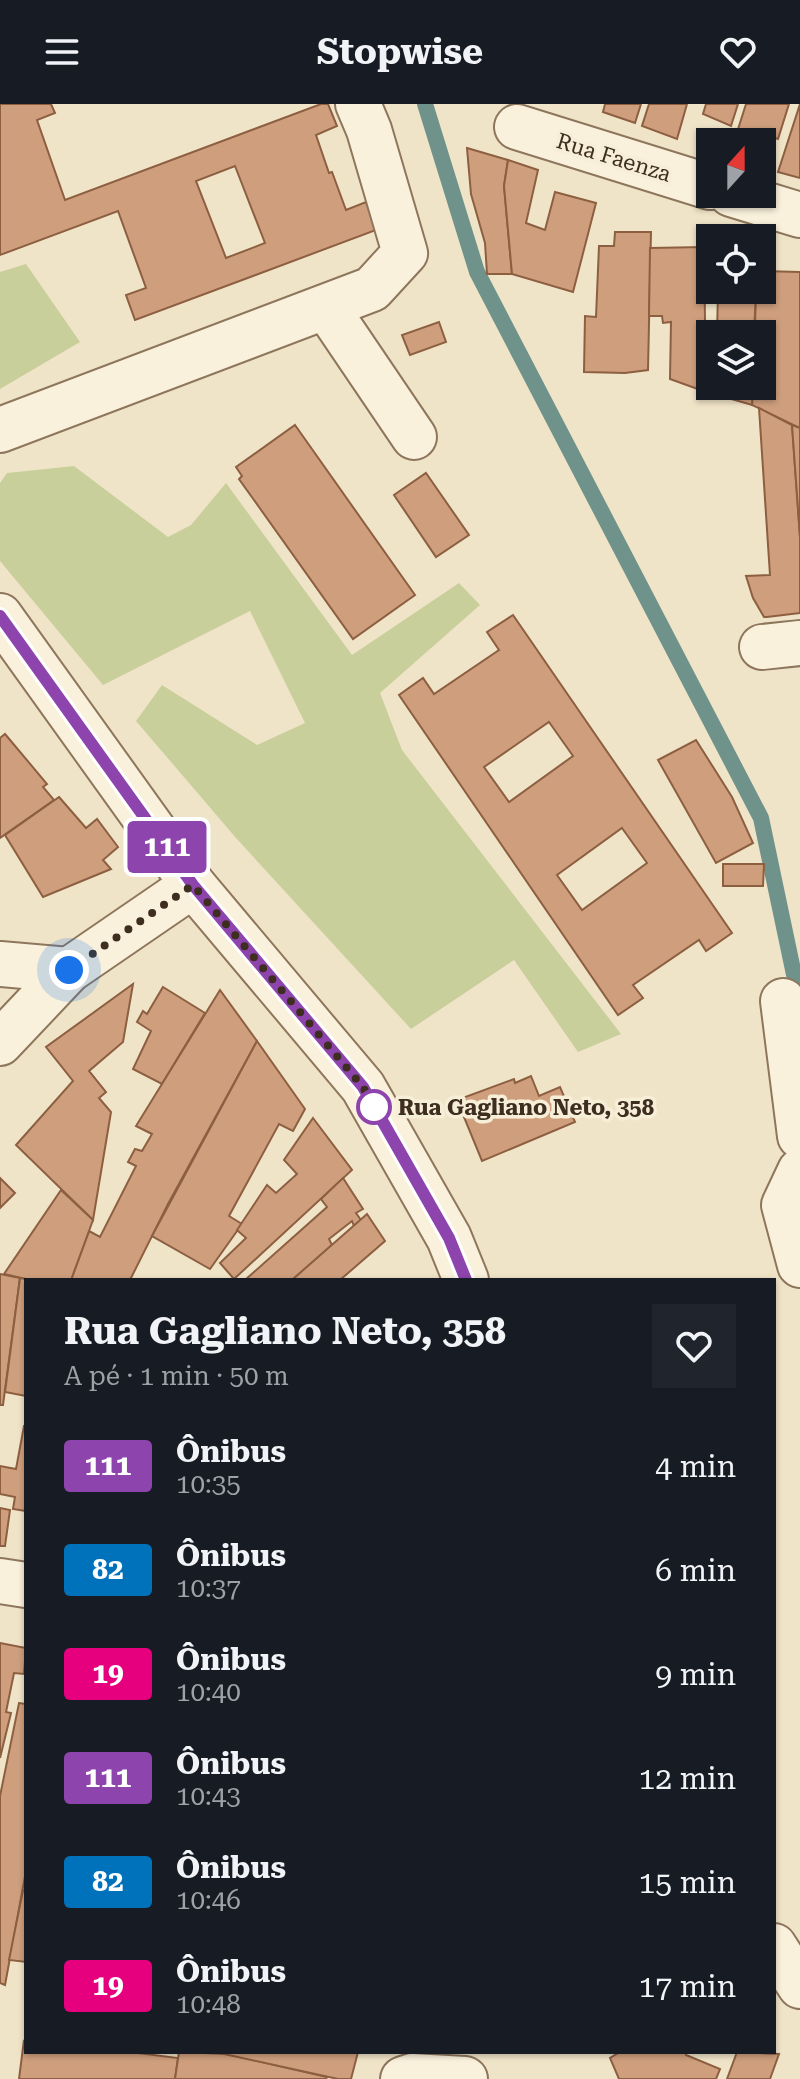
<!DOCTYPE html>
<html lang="pt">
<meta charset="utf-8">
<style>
:root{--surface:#171b24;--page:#20242c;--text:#f1f3f6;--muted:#9ea1a6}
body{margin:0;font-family:"Roboto Serif",serif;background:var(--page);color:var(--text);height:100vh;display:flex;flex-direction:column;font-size:30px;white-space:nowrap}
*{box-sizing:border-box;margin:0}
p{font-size:26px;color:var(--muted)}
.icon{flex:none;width:44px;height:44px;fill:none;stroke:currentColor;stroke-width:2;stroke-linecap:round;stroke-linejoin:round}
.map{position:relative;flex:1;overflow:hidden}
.sheet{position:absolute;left:24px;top:1174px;width:752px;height:776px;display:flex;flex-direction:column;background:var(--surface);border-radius:0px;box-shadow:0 2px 6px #0004}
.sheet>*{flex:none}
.badge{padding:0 16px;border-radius:6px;font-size:28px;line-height:52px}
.needle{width:52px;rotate:21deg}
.tools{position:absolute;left:696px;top:24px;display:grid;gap:16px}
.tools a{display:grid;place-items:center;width:80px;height:80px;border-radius:0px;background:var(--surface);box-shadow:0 2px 6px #0004;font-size:40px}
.you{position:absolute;width:40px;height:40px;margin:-20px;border:6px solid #fff;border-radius:50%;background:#1a73e8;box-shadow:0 0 0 12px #1a73e833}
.map>.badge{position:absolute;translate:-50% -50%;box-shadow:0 0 0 4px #fff}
.round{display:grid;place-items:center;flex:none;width:84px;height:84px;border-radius:0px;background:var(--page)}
.summary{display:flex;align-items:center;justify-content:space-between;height:136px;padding:0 40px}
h1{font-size:38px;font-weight:700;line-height:60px}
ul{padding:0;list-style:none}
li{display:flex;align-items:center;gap:24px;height:104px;padding:0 40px}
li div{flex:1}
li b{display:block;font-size:30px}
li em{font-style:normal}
li .badge{min-width:88px;font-weight:700;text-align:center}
header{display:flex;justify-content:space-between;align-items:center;height:104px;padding:0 40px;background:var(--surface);font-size:36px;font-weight:700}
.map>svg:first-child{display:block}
.green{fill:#c9cf9b}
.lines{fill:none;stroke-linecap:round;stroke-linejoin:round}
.stream{stroke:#6f938a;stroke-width:16}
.building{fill:#cf9f7d;stroke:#8d5f41;stroke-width:2;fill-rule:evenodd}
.minor-casing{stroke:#8d765c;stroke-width:48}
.minor{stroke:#faf1dc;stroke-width:44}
.line-casing{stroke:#fff;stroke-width:18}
.line{stroke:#8e44ad;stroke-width:12}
.walk{stroke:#3d2e20;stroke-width:8;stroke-dasharray:0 14.4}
.stop-dot{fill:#fff;stroke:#8e44ad;stroke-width:4}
.labels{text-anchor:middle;stroke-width:7;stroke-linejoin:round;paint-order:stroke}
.street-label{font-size:22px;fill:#3d2e20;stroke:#f7eed8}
.stop-label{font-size:22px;font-weight:bold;fill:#3d2e20;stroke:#f7eed8;text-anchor:start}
</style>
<header><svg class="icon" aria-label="menu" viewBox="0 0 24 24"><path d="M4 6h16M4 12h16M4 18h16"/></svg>Stopwise<svg class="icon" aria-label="heart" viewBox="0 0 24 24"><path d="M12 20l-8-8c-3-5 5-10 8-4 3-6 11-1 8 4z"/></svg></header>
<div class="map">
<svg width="800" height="1975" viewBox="0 0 800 1975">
<rect width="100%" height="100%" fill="#f0e4c8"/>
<!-- green -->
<g class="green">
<path d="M 26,160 L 80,238 L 0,285 L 0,168 Z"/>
<path d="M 74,362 L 168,433 L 191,421 L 226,379 L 352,551 L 459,479 L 480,501 L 380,589 L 402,646 L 621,930 L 578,948 L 514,856 L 411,925 L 236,734 L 136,617 L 162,581 L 257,641 L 305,619 L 250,507 L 103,581 L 0,457 L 0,379 L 7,369 Z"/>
</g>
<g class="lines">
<!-- stream -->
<path class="stream" d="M 425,0 L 477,168 L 761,714 L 800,899"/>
</g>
<!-- building -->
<g class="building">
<path d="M 0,0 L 51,0 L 55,9 L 37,16 L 65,96 L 321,0 L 328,0 L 337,22 L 316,31 L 329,69 L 332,68 L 346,106 L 366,98 L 376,126 L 135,216 L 126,191 L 146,184 L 118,107 L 0,151 ZM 235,62 L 265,139 L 226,154 L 196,77 Z"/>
<path d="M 605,0 L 641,0 L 635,19 L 603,8 Z"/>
<path d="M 649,0 L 687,0 L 677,35 L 642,22 Z"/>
<path d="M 706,0 L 738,0 L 731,22 L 703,10 Z"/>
<path d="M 746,0 L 789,0 L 778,35 L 766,31 L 762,43 L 762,38 L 734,38 Z"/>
<path d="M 800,0 L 800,74 L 778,68 Z"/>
<path d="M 467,44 L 508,56 L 504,82 L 512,170 L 487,170 L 485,139 L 471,90 Z"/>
<path d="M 508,56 L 538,66 L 526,119 L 545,126 L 555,88 L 596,99 L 573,188 L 512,170 L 504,82 Z"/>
<path d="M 615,128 L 651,128 L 648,266 L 625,269 L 584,268 L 585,212 L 596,213 L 599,142 L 614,142 Z"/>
<path d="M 704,143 L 706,288 L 670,275 L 671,218 L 663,219 L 662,212 L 649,212 L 650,144 Z"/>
<path d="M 762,167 L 800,168 L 800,324 L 752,301 L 753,282 L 762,282 L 762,269 L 769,270 L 770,263 L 762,262 L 761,223 L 755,222 L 756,186 L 762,186 Z"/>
<path d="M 718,186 L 756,186 L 754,230 L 717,230 Z"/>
<path d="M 439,218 L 446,238 L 410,251 L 402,231 Z"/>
<path d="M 715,282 L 753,282 L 752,301 L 714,290 Z"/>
<path d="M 759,304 L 792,321 L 800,433 L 800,509 L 767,513 L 764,513 L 753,494 L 746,472 L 770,471 Z"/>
<path d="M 295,321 L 415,491 L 353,535 L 239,375 L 242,372 L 236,363 Z"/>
<path d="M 792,321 L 800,324 L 800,433 Z"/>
<path d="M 426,369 L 469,431 L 436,453 L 394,391 Z"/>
<path d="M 513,511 L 732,829 L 706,847 L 699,836 L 633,881 L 643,894 L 618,911 L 399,591 L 423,574 L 434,590 L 499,546 L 487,528 ZM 549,618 L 573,652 L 509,698 L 484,663 ZM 622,724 L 647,759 L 582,806 L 557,771 Z"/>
<path d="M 5,630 L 47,680 L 43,683 L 54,696 L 0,734 L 0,634 Z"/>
<path d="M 696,636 L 732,693 L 753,739 L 716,759 L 658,656 Z"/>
<path d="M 59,693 L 86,724 L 97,715 L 118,743 L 103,756 L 111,765 L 43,793 L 5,731 Z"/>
<path d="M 723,760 L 764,760 L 763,782 L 723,782 Z"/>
<path d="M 133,880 L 123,938 L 89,967 L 106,988 L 99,994 L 111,1008 L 93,1116 L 16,1041 L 73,977 L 46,943 Z"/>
<path d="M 163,883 L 205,909 L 162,980 L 133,965 L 151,927 L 137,918 L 143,907 L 147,910 Z"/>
<path d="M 220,886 L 257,937 L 168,1100 L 130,1176 L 71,1176 L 89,1127 L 100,1133 L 136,1062 L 128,1058 L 135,1045 L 142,1047 L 152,1030 L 136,1022 Z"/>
<path d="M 257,937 L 305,1005 L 293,1027 L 279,1020 L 229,1112 L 242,1120 L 210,1165 L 152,1132 Z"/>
<path d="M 531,972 L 539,992 L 560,983 L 575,1018 L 482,1057 L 457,996 L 514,975 L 515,979 Z"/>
<path d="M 313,1014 L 352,1066 L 234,1175 L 220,1159 L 246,1134 L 237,1126 L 267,1081 L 276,1089 L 297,1070 L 284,1056 Z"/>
<path d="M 0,1074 L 15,1089 L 0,1104 Z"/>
<path d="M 343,1074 L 363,1105 L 356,1109 L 361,1116 L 354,1122 L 352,1117 L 329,1135 L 332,1141 L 292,1176 L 245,1176 L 327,1103 L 321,1095 Z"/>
<path d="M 61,1086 L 93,1116 L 71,1176 L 30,1176 L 4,1170 Z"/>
<path d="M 367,1110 L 385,1137 L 340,1176 L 292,1176 Z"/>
<path d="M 0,1170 L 20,1174 L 3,1301 L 0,1301 Z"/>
<path d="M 20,1174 L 30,1176 L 26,1176 L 26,1292 L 5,1288 Z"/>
<path d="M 24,1322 L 26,1322 L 26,1407 L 13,1405 L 15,1393 L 0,1390 L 0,1362 L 16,1365 Z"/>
<path d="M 0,1404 L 10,1406 L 5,1442 L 0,1442 Z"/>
<path d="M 0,1539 L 26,1544 L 24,1570 L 14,1569 L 6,1608 L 11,1609 L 0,1654 Z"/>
<path d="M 19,1599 L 26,1600 L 26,1767 L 5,1881 L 0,1879 L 0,1692 Z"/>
<path d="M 23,1786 L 26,1787 L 26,1858 L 9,1856 Z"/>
<path d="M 24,1936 L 26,1948 L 130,1948 L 178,1954 L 175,1975 L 19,1975 Z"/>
<path d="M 179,1948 L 227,1950 L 327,1973 L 326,1975 L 175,1975 Z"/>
<path d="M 215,1948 L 358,1948 L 351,1975 L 338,1975 Z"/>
<path d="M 620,1948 L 685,1948 L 686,1951 L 720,1965 L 716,1975 L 619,1975 L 610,1954 Z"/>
<path d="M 737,1948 L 779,1950 L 770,1975 L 727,1975 Z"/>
</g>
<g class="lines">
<defs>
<g id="minor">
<path d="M 517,23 L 710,83"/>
<path d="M 731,90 L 800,111"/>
<path d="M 326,203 L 414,333"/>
<path d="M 0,326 L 372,185 L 405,149 L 369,26 L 358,0"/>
<path d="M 0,512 L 193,781 L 363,983 L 449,1134 L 466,1176"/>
<path d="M 762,543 L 800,539"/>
<path d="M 0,860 L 69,866"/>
<path d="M 783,897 L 800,1032"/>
<path d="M 0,939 L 69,866 L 193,781"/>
<path d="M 800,1067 L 784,1101 L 800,1161"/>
<path d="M 0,1477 L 26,1481"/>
<path d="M 774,1842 L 800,1882"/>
<path d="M 403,1975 L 412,1972 L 465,1975"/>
</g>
</defs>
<!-- minor casing -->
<use href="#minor" class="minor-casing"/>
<!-- minor -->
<use href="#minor" class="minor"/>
</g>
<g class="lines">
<defs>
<path id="line" d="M 0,512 L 193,781 L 363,983 L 449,1134 L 466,1176"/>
</defs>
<!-- line casing -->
<use href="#line" class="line-casing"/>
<!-- line -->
<use href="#line" class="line"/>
<!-- walk -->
<path class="walk" d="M 69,866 L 193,781 L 363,983 L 376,1007 L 374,1003"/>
</g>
<!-- markers -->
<circle class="stop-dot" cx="374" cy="1003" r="16"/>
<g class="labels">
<!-- street labels -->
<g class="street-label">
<text transform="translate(614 53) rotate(17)" y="8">Rua Faenza</text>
</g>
<!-- stop labels -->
<g class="stop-label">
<text x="398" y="1011">Rua Gagliano Neto, 358</text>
</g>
</g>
</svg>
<div class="tools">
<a><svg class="needle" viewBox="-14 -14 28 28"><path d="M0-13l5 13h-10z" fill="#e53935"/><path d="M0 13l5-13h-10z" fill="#9ea1a6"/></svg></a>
<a><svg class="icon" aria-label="locate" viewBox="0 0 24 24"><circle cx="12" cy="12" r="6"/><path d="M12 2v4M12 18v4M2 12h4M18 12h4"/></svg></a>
<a><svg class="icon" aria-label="layers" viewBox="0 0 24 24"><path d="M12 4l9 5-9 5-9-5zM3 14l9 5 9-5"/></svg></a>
</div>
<div class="you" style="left:69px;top:866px"></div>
<b class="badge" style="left:167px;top:743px;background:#8e44ad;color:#fff">111</b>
<section class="sheet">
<div class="summary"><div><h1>Rua Gagliano Neto, 358</h1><p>A pé · 1 min · 50 m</p></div><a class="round"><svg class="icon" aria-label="heart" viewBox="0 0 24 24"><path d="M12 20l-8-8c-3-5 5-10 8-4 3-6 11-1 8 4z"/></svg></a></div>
<ul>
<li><span class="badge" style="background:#8e44ad;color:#fff">111</span><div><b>Ônibus</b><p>10:35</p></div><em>4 min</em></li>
<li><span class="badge" style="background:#0072bc;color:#fff">82</span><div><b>Ônibus</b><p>10:37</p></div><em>6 min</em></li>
<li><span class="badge" style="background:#e6007e;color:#fff">19</span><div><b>Ônibus</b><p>10:40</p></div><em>9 min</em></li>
<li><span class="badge" style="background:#8e44ad;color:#fff">111</span><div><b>Ônibus</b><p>10:43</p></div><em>12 min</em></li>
<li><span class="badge" style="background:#0072bc;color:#fff">82</span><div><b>Ônibus</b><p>10:46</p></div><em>15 min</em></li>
<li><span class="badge" style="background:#e6007e;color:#fff">19</span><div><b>Ônibus</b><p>10:48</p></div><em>17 min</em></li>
</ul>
</section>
</div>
